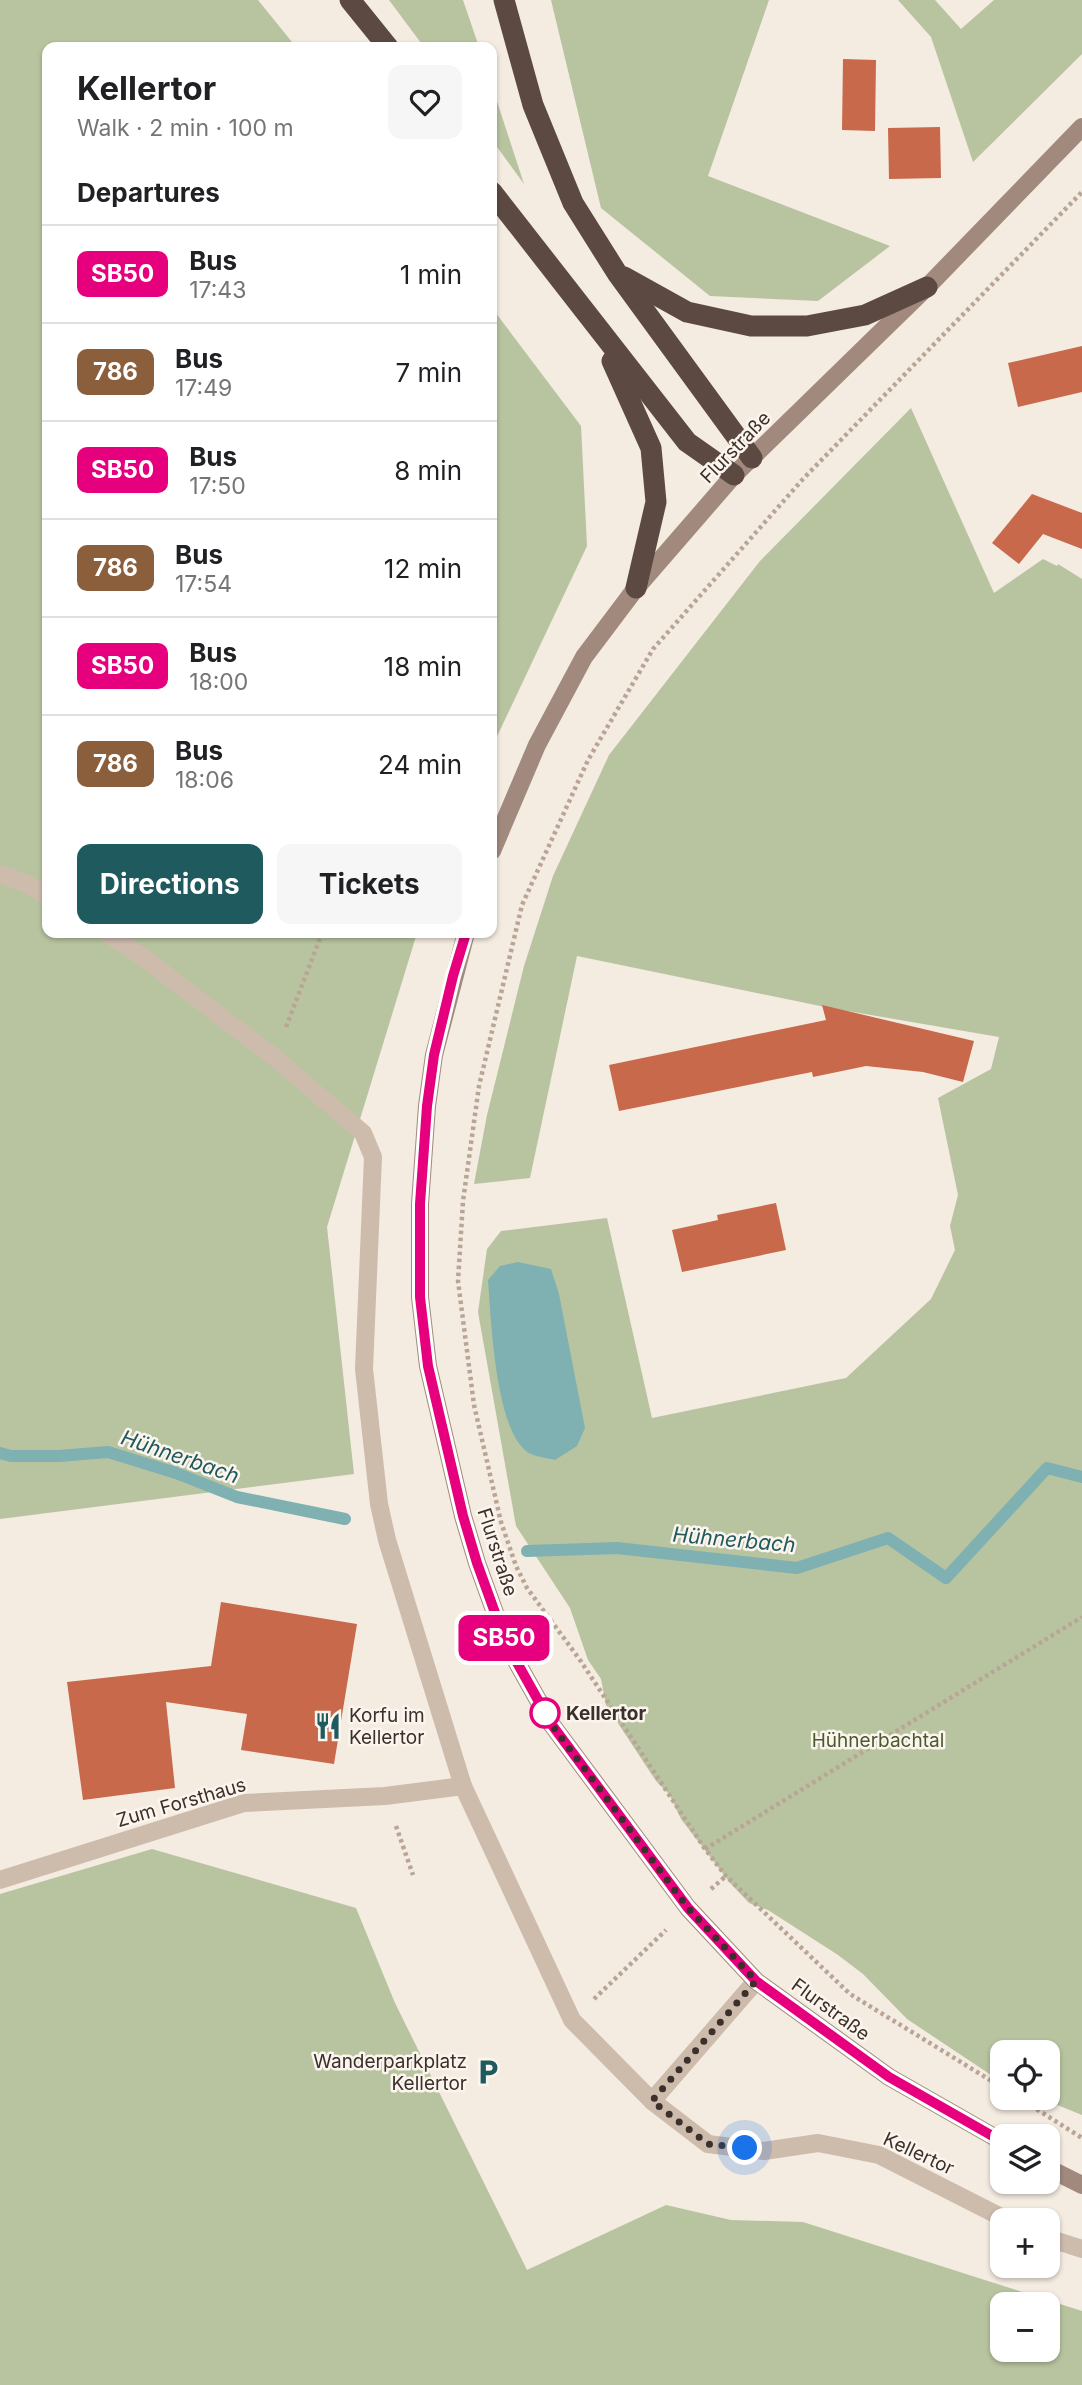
<!DOCTYPE html>
<meta charset="utf-8">
<style>
:root{--surface:#fff;--page:#f6f6f6;--text:#202124;--muted:#757577;--line:#e0e0e0;--accent:#1f5a5e}
body{margin:0;font-family:Inter,sans-serif;background:var(--page);color:var(--text);height:100vh;display:flex;flex-direction:column;font-size:26px;white-space:nowrap}
*{box-sizing:border-box;margin:0}
p{font-size:23px;color:var(--muted)}
.icon{flex:none;width:38px;height:38px;fill:none;stroke:currentColor;stroke-width:2;stroke-linecap:round;stroke-linejoin:round}
.map{position:relative;flex:1;overflow:hidden}
.panel{position:absolute;left:42px;top:42px;width:455px;height:896px;display:flex;flex-direction:column;background:var(--surface);border-radius:14px;box-shadow:0 2px 5px #0004}
.panel>*{flex:none}
.badge{padding:0 14px;border-radius:10px;font-size:24px;line-height:46px}
.controls{position:absolute;left:990px;top:2040px;display:grid;gap:14px}
.controls a{display:grid;place-items:center;width:70px;height:70px;border-radius:14px;background:var(--surface);box-shadow:0 2px 5px #0004;font-size:35px}
.you{position:absolute;width:35px;height:35px;margin:-18px;border:5px solid #fff;border-radius:50%;background:#1a73e8;box-shadow:0 0 0 10px #1a73e833}
.map>.badge{position:absolute;translate:-50% -50%;box-shadow:0 0 0 4px #fff}
h2{padding:0 35px;font-size:26px;line-height:63px}
.round{display:grid;place-items:center;flex:none;width:74px;height:74px;border-radius:14px;background:var(--page)}
.headline{display:flex;align-items:center;justify-content:space-between;height:119px;padding:0 35px}
h1{font-size:33px;font-weight:700;line-height:52px}
.action{display:flex;gap:14px;margin-top:auto;padding:14px 35px}
.action a{flex:1;height:80px;border-radius:14px;background:var(--accent);color:#fff;font-size:28px;font-weight:700;line-height:80px;text-align:center}
.action a+a{background:var(--page);color:var(--text)}
ul{padding:0;list-style:none}
li{display:flex;align-items:center;gap:21px;height:98px;padding:0 35px;border-top:2px solid var(--line)}
li div{flex:1}
li b{display:block;font-size:26px}
li em{font-style:normal}
li .badge{min-width:77px;font-weight:700;text-align:center}
.map>svg:first-child{display:block}
.green{fill:#b8c4a0;fill-rule:evenodd}
.water{fill:#7fb0b2}
.lines{fill:none;stroke-linecap:round;stroke-linejoin:round}
.stream{stroke:#7fb0b2;stroke-width:12}
.building{fill:#c8694b}
.path{stroke:#b9a596;stroke-width:4.5;stroke-dasharray:3.5 3.5;stroke-linecap:butt}
.lane{stroke:#cdbbac;stroke-width:18}
.street{stroke:#cdbbac;stroke-width:18}
.secondary{stroke:#a18a7d;stroke-width:18}
.highway{stroke:#5c4a42;stroke-width:21}
.line-casing{stroke:#fff;stroke-width:16}
.line{stroke:#e6007e;stroke-width:10}
.walk{stroke:#3b302b;stroke-width:7;stroke-dasharray:0 12.6}
.stop-dot{fill:#fff;stroke:#e6007e;stroke-width:3.5}
.labels{text-anchor:middle;stroke-width:5;stroke-linejoin:round;paint-order:stroke}
.street-label{font-size:19px;fill:#3b302b;stroke:#fbf5ee}
.stop-label{font-size:19px;font-weight:bold;fill:#3b302b;stroke:#fbf5ee;text-anchor:start}
.poi-label{font-size:19px;fill:#3b302b;stroke:#fbf5ee;text-anchor:start}
.park-label{font-size:19px;fill:#4a5a2e;stroke:#fbf5ee}
.water-label{font-size:21px;font-style:italic;fill:#1f5a5e;stroke:#fbf5ee}
</style>
<div class="map">
<svg width="1082" height="2385" viewBox="0 0 1082 2385">
<rect width="100%" height="100%" fill="#f4ebe1"/>
<!-- green -->
<g class="green">
<path d="M 0,0 L 258,0 L 296,47 L 47,47 L 47,933 L 417,933 L 327,1227 L 354,1474 L 0,1519 Z"/>
<path d="M 389,0 L 463,0 L 479,47 L 424,47 Z"/>
<path d="M 551,0 L 769,0 L 708,176 L 890,246 L 818,301 L 710,296 L 601,208 Z"/>
<path d="M 898,0 L 935,0 L 961,29 L 994,0 L 1082,0 L 1082,54 L 973,162 L 931,37 Z"/>
<path d="M 492,86 L 524,184 L 492,140 Z"/>
<path d="M 492,308 L 581,426 L 587,546 L 492,747 Z"/>
<path d="M 911,408 L 994,593 L 1043,559 L 1057,566 L 1058,564 L 1082,579 L 1082,2115 L 1040,2098 L 1048,2098 L 1048,2053 L 1003,2053 L 1003,2082 L 994,2077 L 907,2019 L 863,1974 L 838,1955 L 768,1910 L 749,1903 L 731,1884 L 681,1819 L 669,1794 L 656,1781 L 606,1705 L 601,1679 L 588,1660 L 570,1608 L 516,1526 L 478,1312 L 487,1249 L 501,1231 L 607,1218 L 652,1418 L 846,1378 L 931,1299 L 955,1250 L 950,1226 L 958,1195 L 938,1098 L 991,1069 L 999,1037 L 830,1008 L 577,956 L 530,1178 L 474,1184 L 487,1115 L 524,966 L 553,876 L 609,755 L 760,561 Z"/>
<path d="M 152,1849 L 356,1908 L 395,2003 L 527,2270 L 666,2205 L 731,2220 L 803,2222 L 1082,2311 L 1082,2385 L 0,2385 L 0,1894 ZM 1003,2305 L 1048,2305 L 1048,2350 L 1003,2350 Z"/>
</g>
<!-- water -->
<path class="water" d="M 518,1262 L 551,1269 L 559,1294 L 585,1428 L 577,1446 L 555,1460 C 548,1458 536,1457 529,1453 C 495,1433 491,1318 488,1280 L 500,1266 Z"/>
<g class="lines">
<!-- stream -->
<g class="stream">
<path d="M 0,1453 L 11,1456 L 59,1456 L 108,1452 L 176,1473 L 237,1497 L 345,1519"/>
<path d="M 527,1551 L 617,1548 L 797,1568 L 888,1538 L 946,1578 L 1047,1468 L 1082,1477"/>
</g>
</g>
<!-- building -->
<g class="building">
<path d="M 843,59 L 876,60 L 875,131 L 842,130 Z"/>
<path d="M 940,127 L 941,178 L 889,179 L 888,128 Z"/>
<path d="M 1082,346 L 1082,392 L 1018,407 L 1008,363 Z"/>
<path d="M 1032,494 L 1082,513 L 1082,549 L 1043,534 L 1019,564 L 992,543 Z"/>
<path d="M 822,1005 L 974,1041 L 963,1082 L 923,1072 L 866,1066 L 813,1077 L 812,1072 L 619,1111 L 609,1065 L 826,1020 Z"/>
<path d="M 776,1203 L 786,1250 L 682,1272 L 672,1230 L 718,1220 L 717,1215 Z"/>
<path d="M 221,1602 L 357,1624 L 334,1764 L 241,1750 L 247,1714 L 166,1702 L 175,1788 L 83,1800 L 67,1682 L 211,1666 Z"/>
</g>
<g class="lines">
<!-- path -->
<g class="path">
<path d="M 286,1027 L 322,933"/>
<path d="M 396,1826 L 413,1875"/>
<path d="M 705,1849 L 1082,1617"/>
<path d="M 711,1889 L 726,1876"/>
<path d="M 594,1999 L 666,1930"/>
<path d="M 1003,2088 L 850,1994 L 726,1876 L 705,1849 L 580,1660 L 527,1588 L 516,1566 L 501,1522 L 474,1405 L 458,1281 L 463,1201 L 479,1086 L 522,905 L 588,760 L 653,649 L 803,479 L 1082,192"/>
<path d="M 1019,2098 L 1082,2138"/>
</g>
<!-- lane -->
<g class="lane">
<path d="M 0,874 L 27,884 L 47,896"/>
<path d="M 107,933 L 140,955 L 274,1057 L 363,1133 L 373,1157 L 364,1369 L 379,1504 L 387,1540 L 463,1786"/>
</g>
<!-- street -->
<g class="street">
<path d="M 0,1880 L 244,1803 L 385,1796 L 463,1786 L 572,2020 L 652,2101 L 708,2144 L 764,2151 L 818,2143 L 879,2155 L 1009,2221"/>
<path d="M 652,2101 L 756,1981"/>
<path d="M 1048,2238 L 1082,2249"/>
</g>
<!-- secondary -->
<g class="secondary">
<path d="M 492,851 L 537,745 L 584,657 L 636,588 L 734,475 L 927,287 L 1082,127"/>
<path d="M 466,933 L 434,1055 L 427,1106 L 420,1204 L 420,1297 L 428,1366 L 463,1516 L 477,1563 L 506,1643 L 552,1725 L 688,1908 L 756,1981 L 889,2077 L 1003,2142"/>
<path d="M 1048,2168 L 1082,2185"/>
</g>
<!-- highway -->
<g class="highway">
<path d="M 350,0 L 388,47"/>
<path d="M 504,0 L 533,105 L 573,203 L 617,273 L 752,458"/>
<path d="M 492,192 L 687,442 L 734,475"/>
<path d="M 624,277 L 687,312 L 751,326 L 807,326 L 865,315 L 927,287"/>
<path d="M 612,361 L 651,448 L 656,502 L 636,588"/>
</g>
</g>
<g class="lines">
<defs>
<path id="line" d="M 466,933 L 453,976 L 434,1055 L 427,1106 L 420,1204 L 420,1297 L 428,1366 L 463,1516 L 477,1563 L 506,1643 L 552,1725 L 688,1908 L 756,1981 L 889,2077 L 1003,2142"/>
</defs>
<!-- line casing -->
<use href="#line" class="line-casing"/>
<!-- line -->
<use href="#line" class="line"/>
<!-- walk -->
<path class="walk" d="M 545,1713 L 541,1704 L 552,1725 L 688,1908 L 756,1981 L 652,2101 L 708,2144 L 745,2148"/>
</g>
<!-- icons -->
<defs>
<symbol id="restaurant-bare" viewBox="-9 -9 18 18"><path d="M-5-6h1v4h1v-4h1v4h1v-4h1v5L-1.5 .5V6h-2V.5L-5-1ZM5-6V6H3V1.5H1.5Q1.5-4 5-6Z" fill="#1f5a5e" stroke="#fbf5ee" stroke-width="2.5" paint-order="stroke"/></symbol>
<symbol id="parking-bare" viewBox="-9 -9 18 18"><path d="M-3.5-5.5H1a3.5 3.5 0 0 1 0 7H-1V5.5H-3.5ZM-1-3.4V-.6H.8a1.4 1.4 0 0 0 0-2.8Z" fill="#1f5a5e" stroke="#fbf5ee" stroke-width="2.5" paint-order="stroke"/></symbol>
</defs>
<g fill-rule="evenodd">
<use href="#restaurant-bare" x="309" y="1707" width="38" height="38"/>
<use href="#parking-bare" x="469" y="2053" width="38" height="38"/>
</g>
<!-- markers -->
<circle class="stop-dot" cx="545" cy="1713" r="14"/>
<g class="labels">
<!-- street labels -->
<g class="street-label">
<text transform="translate(735 447) rotate(-46)" y="7">Flurstraße</text>
<text transform="translate(498 1552) rotate(72)" y="7">Flurstraße</text>
<text transform="translate(181 1802) rotate(-16)" y="7">Zum Forsthaus</text>
<text transform="translate(831 2009) rotate(36)" y="7">Flurstraße</text>
<text transform="translate(919 2153) rotate(25)" y="7">Kellertor</text>
</g>
<!-- stop labels -->
<g class="stop-label">
<text x="566" y="1720">Kellertor</text>
</g>
<!-- poi labels -->
<g class="poi-label">
<text x="349" y="1722">Korfu im<tspan x="349" dy="22">Kellertor</tspan></text>
<text x="467" y="2068" text-anchor="end">Wanderparkplatz<tspan x="467" dy="22">Kellertor</tspan></text>
</g>
<!-- park labels -->
<g class="park-label">
<text x="878" y="1747">Hühnerbachtal</text>
</g>
<!-- water labels -->
<g class="water-label">
<text transform="translate(180 1457) rotate(19)" y="7">Hühnerbach</text>
<text transform="translate(734 1540) rotate(5)" y="7">Hühnerbach</text>
</g>
</g>
</svg>
<div class="controls">
<a><svg class="icon" aria-label="locate" viewBox="0 0 24 24"><circle cx="12" cy="12" r="6"/><path d="M12 2v4M12 18v4M2 12h4M18 12h4"/></svg></a>
<a><svg class="icon" aria-label="layers" viewBox="0 0 24 24"><path d="M12 4l9 5-9 5-9-5zM3 14l9 5 9-5"/></svg></a>
<a>+</a>
<a>−</a>
</div>
<div class="you" style="left:745px;top:2148px"></div>
<b class="badge" style="left:504px;top:1638px;background:#e6007e;color:#fff">SB50</b>
<section class="panel">
<div class="headline"><div><h1>Kellertor</h1><p>Walk · 2 min · 100 m</p></div><a class="round"><svg class="icon" aria-label="heart" viewBox="0 0 24 24"><path d="M12 20l-8-8c-3-5 5-10 8-4 3-6 11-1 8 4z"/></svg></a></div>
<h2>Departures</h2>
<ul>
<li><span class="badge" style="background:#e6007e;color:#fff">SB50</span><div><b>Bus</b><p>17:43</p></div><em>1 min</em></li>
<li><span class="badge" style="background:#8b5e3c;color:#fff">786</span><div><b>Bus</b><p>17:49</p></div><em>7 min</em></li>
<li><span class="badge" style="background:#e6007e;color:#fff">SB50</span><div><b>Bus</b><p>17:50</p></div><em>8 min</em></li>
<li><span class="badge" style="background:#8b5e3c;color:#fff">786</span><div><b>Bus</b><p>17:54</p></div><em>12 min</em></li>
<li><span class="badge" style="background:#e6007e;color:#fff">SB50</span><div><b>Bus</b><p>18:00</p></div><em>18 min</em></li>
<li><span class="badge" style="background:#8b5e3c;color:#fff">786</span><div><b>Bus</b><p>18:06</p></div><em>24 min</em></li>
</ul>
<div class="action"><a>Directions</a><a>Tickets</a></div>
</section>
</div>
